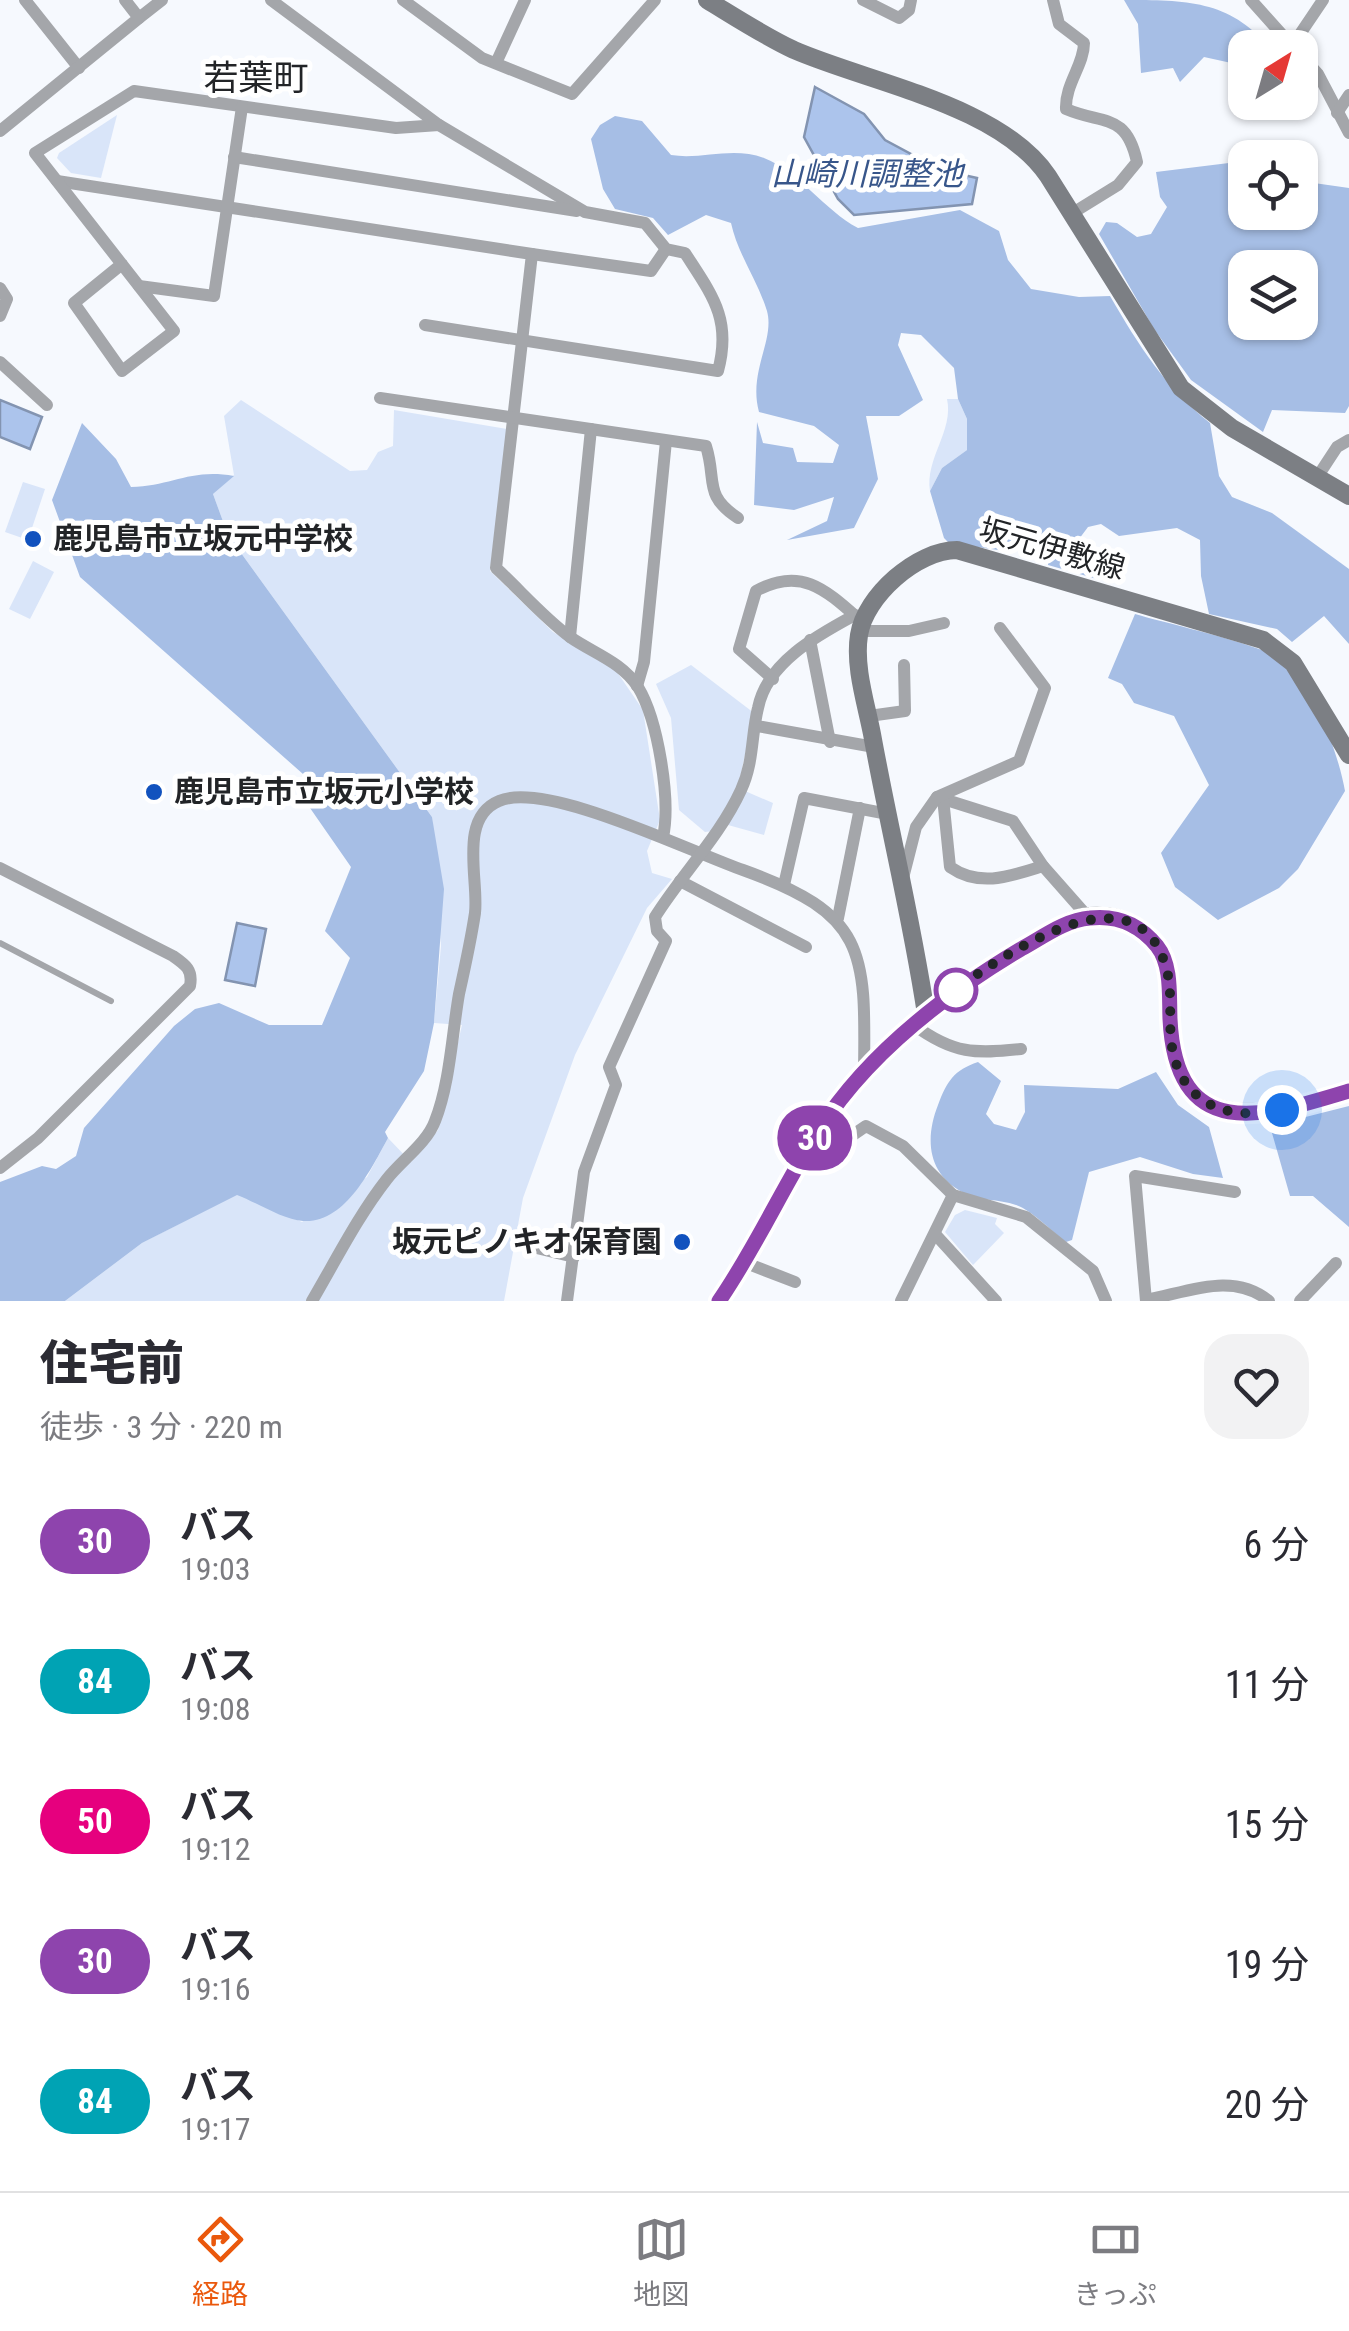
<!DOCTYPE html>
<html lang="ja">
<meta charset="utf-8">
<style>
:root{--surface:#fff;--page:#f2f2f3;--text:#2b2b33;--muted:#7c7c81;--line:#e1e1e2;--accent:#ea580c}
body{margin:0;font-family:"Roboto Condensed","Noto Sans JP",sans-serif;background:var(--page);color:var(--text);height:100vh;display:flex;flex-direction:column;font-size:38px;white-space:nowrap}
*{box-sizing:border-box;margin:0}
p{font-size:32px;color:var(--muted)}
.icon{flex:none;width:55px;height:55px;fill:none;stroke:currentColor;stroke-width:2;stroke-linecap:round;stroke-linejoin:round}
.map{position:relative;height:1301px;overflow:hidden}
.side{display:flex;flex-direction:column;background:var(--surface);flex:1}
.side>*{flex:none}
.badge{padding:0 20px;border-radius:32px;font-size:35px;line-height:65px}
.needle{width:65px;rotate:37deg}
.controls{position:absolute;left:1228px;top:30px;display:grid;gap:20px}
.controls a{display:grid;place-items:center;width:90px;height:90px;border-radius:20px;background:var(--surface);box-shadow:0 2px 8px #0004;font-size:50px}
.you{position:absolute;width:50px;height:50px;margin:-25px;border:8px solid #fff;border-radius:50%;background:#1a73e8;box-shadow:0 0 0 15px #1a73e833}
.map>.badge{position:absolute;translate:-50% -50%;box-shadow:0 0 0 5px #fff}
.round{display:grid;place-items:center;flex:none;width:105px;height:105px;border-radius:30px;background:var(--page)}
.head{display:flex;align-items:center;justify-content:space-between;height:170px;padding:0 40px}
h1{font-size:48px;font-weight:800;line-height:75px}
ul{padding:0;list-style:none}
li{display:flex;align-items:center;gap:30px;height:140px;padding:0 40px}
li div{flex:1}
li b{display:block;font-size:38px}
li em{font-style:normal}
li .badge{min-width:110px;font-weight:700;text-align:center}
.dock{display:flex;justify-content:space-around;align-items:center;height:140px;border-top:2px solid var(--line);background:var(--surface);font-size:28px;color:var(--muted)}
.dock a{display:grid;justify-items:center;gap:5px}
.dock .selected{color:var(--accent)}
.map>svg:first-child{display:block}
.green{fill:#d9e5f9}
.forest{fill:#a6bee5;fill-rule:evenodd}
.water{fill:#acc4ec;stroke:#8394b1;stroke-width:2.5}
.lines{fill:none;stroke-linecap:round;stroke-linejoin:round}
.service{stroke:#a4a6aa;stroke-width:6}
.minor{stroke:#a4a6aa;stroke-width:12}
.secondary{stroke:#7c7f84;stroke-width:18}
.primary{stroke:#5f6369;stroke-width:20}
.line-casing{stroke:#fff;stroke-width:22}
.line{stroke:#8e44ad;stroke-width:15}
.walk{stroke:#222427;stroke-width:10;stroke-dasharray:0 18}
.poi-dot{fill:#1252be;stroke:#fff;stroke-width:4}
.stop-dot{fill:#fff;stroke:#8e44ad;stroke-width:5}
.labels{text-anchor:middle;stroke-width:10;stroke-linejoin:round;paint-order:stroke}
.poi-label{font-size:30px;font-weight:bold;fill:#222427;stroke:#fff;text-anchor:start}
.street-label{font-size:30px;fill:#222427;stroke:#fff}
.water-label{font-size:32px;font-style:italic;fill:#38568a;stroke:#fff}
.quarter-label{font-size:35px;fill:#222427;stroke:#fff}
</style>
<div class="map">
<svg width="1349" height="1301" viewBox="0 0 1349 1301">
<rect width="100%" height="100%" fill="#f6f9fe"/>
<!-- green -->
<g class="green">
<path d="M 117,115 L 101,178 L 71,173 L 57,158 L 59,153 Z"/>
<path d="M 947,399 L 958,399 L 967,419 L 967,450 L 942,468 L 930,491 C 925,458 954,431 947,399 Z"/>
<path d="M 241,400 L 350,471 L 367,470 L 378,452 L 393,446 L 394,410 L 507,429 L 490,571 L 553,632 L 615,669 L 643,710 L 660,820 L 647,851 L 652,873 L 672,879 L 647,908 L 575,1055 L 523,1198 L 504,1301 L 65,1301 L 142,1243 L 237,1194 L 302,1222 L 367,1177 L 388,1138 L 411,1162 L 438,1130 L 462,1025 L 434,1023 L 441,946 L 432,817 L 228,535 L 213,494 L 234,475 L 224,416 Z"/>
<path d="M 23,482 L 45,489 L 28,540 L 5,532 Z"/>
<path d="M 33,561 L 54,572 L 30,619 L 9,609 Z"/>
<path d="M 691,665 L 754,713 L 738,787 L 713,831 L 705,832 L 679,810 L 671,718 L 656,684 Z"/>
<path d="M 745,791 L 773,803 L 764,835 L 728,825 Z"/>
<path d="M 965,1210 L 997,1218 L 995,1224 L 1004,1233 L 973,1265 L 945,1232 L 955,1215 Z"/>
</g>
<!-- forest -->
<g class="forest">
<path d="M 1124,0 C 1186,0 1229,0 1269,47 L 1245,48 L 1245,66 L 1204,57 L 1180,82 L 1173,68 L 1141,73 L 1138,24 Z"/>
<path d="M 615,116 L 642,121 L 671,155 C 702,160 732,146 764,158 C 801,173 824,210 858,228 L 960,210 L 999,231 L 1008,260 L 1031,289 L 1079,297 L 1110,296 C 1139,346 1165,387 1210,423 L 1219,476 L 1232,497 L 1272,513 L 1349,569 L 1349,644 L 1324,616 L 1292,642 L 1277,629 L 1209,614 L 1201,576 L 1200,540 L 1177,528 L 1119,536 L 1101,524 L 1088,527 L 1079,539 L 1104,574 L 1097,579 L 1048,565 L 1048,546 L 1033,544 L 1012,552 L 949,543 L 944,538 L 930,491 L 942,468 L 967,450 L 967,419 L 958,399 L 954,368 L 921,335 L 901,333 L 898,345 L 923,400 L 899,416 L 866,416 L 878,479 L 854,528 L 787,540 L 827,521 L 834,497 L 794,510 L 754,505 L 757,422 L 763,443 L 793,448 L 797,462 L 833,463 L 839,445 L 814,426 L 759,412 C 748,372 775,340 767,311 C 758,281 738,255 731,223 L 706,215 L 668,235 L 653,218 L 615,209 L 603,189 L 591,139 L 600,125 Z"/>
<path d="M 1245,161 L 1245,212 L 1300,212 L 1300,181 L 1349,188 L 1349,406 L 1345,413 L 1272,410 L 1263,432 L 1191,380 L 1154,329 L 1099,234 L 1106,222 L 1117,223 L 1137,237 L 1151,234 L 1167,207 L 1160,197 L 1156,172 ZM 1245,268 L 1300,268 L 1300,322 L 1245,322 Z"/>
<path d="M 82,423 L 116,459 L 131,487 C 172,486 191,468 234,476 L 213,494 L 228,535 L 432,817 L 444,889 L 434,1023 L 424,1071 L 385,1132 L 388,1138 C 371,1169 345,1224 303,1221 C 283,1220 256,1202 237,1195 L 142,1243 L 65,1301 L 0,1301 L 0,1182 L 42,1166 L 56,1169 L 76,1156 L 84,1128 L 174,1026 L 195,1009 L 219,1003 L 269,1025 L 322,1025 L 350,958 L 325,931 L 351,867 L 310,808 L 303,774 L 80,577 L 52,500 Z"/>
<path d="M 1135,614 C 1165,623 1263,645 1283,660 C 1313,681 1339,756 1345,791 L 1298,869 L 1279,888 L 1218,920 L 1175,887 L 1161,853 L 1209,785 L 1174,716 L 1134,703 L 1122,684 L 1108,678 Z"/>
<path d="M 978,1062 L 1001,1081 L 986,1114 L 994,1124 L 1016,1130 L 1025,1112 L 1024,1085 L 1118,1089 L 1156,1072 L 1178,1105 L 1209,1127 L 1223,1178 L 1193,1174 L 1140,1157 L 1089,1172 L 1072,1240 L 1066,1242 C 1051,1231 1033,1211 1016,1205 C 999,1199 978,1201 962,1192 C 927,1173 925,1138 938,1105 C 947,1081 954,1070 978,1062 Z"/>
<path d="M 1349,1106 L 1349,1227 L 1313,1196 L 1290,1196 L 1270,1126 Z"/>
</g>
<!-- water -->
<g class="water">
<path d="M 815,87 L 864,114 L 885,140 L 941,170 L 977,178 L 972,204 L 854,215 L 838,199 L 804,137 Z"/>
<path d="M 0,400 L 42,417 L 30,449 L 0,437 Z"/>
<path d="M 237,923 L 266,929 L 255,986 L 225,980 Z"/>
</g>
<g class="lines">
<!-- service -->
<path class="service" d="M 0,943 L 111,1001"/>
<!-- minor -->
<g class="minor">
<path d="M 25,0 L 79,68"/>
<path d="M 271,0 L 439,125 L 585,212 L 645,223 L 666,249 L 685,253 C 712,295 732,319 718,371 L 425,325"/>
<path d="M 403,0 L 482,58 L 572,94 L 655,0"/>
<path d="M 863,0 L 899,18 L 909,10 L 911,0"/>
<path d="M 1053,0 L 1059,24 L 1084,43 C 1084,65 1065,84 1066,109 C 1103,125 1126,112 1137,162 L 1118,185 L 1071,214"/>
<path d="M 1251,0 L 1294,48"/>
<path d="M 139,18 L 162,0"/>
<path d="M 1292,46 L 1323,0"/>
<path d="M 1300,54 L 1318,74 L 1349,133"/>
<path d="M 496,63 L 525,0"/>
<path d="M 1337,113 L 1349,95"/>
<path d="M 0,131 L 139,18 L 125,0"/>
<path d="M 234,157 L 577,211"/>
<path d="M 57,181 L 532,254 L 496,568 C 520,590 543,617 570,637 C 593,653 622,662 638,687 C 658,720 671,800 663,837"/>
<path d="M 532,254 L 651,271 L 666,249"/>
<path d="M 122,264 L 74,303 L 122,371 L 174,331 L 35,153 L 134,91 L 396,128 L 439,125"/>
<path d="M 139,286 L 214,296 L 242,107"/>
<path d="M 0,288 L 7,299 L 0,316"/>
<path d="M 0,362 L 47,405"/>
<path d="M 380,398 L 706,446 C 717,481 703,495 738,518"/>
<path d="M 1316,479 L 1337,447 L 1349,440"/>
<path d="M 860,631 L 909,631 L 944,623"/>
<path d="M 570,637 L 591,429"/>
<path d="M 810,640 L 830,742"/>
<path d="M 773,679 L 739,649 L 756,591 C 801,566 826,590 860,620"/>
<path d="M 637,686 L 644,662 L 666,441"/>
<path d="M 869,716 L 905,711 L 904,665"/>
<path d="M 757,726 L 874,747"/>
<path d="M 937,797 L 1013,821 L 1043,866 L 1088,917"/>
<path d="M 943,798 L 950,867 C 980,888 1011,876 1043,866"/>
<path d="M 0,868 L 173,956 C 186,965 193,970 190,986 L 38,1138 L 0,1168"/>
<path d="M 903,878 L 916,827 L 937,797 L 1019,761 L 1045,688 L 1000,628"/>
<path d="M 680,881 L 806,947"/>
<path d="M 784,885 L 804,798 L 888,814"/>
<path d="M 838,918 L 860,808"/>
<path d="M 914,1025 C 953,1054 976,1054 1021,1049"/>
<path d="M 805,1157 L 822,1156 L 866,1126 L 903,1146 L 953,1195 L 1026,1217 L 1093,1271 L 1106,1301"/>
<path d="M 935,1234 L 996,1301"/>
<path d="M 520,1244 L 574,1257"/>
<path d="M 746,1263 L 795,1282"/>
<path d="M 1146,1300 C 1188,1292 1233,1271 1269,1301"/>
<path d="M 312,1301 C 336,1260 358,1216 387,1179 C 402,1160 427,1143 435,1121 C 450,1083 452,1034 459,994 C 465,967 471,940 475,913 C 479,880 458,818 499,801 C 546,780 693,853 743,870 C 865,914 866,949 864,1071"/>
<path d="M 567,1301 L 584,1172 L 616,1085 L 609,1067 L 666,941 L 657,931 L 655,917 C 682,874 720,836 741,790 C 754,762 751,736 758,708 C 767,662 818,635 855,615"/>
<path d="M 901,1301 L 953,1195"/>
<path d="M 1146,1301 L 1135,1176 L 1235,1192"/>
<path d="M 1300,1301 L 1336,1263"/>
</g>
<!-- secondary -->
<g class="secondary">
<path d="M 707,0 C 735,17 764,36 794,50 C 870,83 1000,105 1048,176 L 1181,388 L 1232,428 L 1349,496"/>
<path d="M 926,1014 C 912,920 889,828 872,734 C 866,703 854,667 859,635 C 865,596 917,550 957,550 L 1263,640 L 1293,663 L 1349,755"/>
</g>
<!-- primary -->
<path class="primary" d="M 719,1301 C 757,1246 783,1185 819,1130 C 869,1053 944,995 1021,949 C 1043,937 1065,920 1090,917 C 1117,915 1140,925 1157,946 C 1172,965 1169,996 1170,1019 C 1175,1145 1265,1116 1349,1091"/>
</g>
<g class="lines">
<defs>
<path id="line" d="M 719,1301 C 757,1246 783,1186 819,1130 C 868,1053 944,995 1021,949 C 1043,937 1065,920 1090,918 C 1117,915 1140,925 1157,946 C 1172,965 1169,996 1170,1019 C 1176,1145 1264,1117 1349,1091"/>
</defs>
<!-- line casing -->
<use href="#line" class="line-casing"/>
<!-- line -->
<use href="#line" class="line"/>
<!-- walk -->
<path class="walk" d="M 956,990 L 952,992 C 1004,955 1139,859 1167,971 C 1173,995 1168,1022 1172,1047 C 1182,1107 1231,1121 1282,1110"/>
</g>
<!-- markers -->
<g class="poi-dot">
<circle cx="33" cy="539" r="10"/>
<circle cx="154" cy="792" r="10"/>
<circle cx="682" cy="1242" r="10"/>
</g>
<circle class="stop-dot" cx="956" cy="990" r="20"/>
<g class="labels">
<!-- poi labels -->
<g class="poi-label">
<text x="53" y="549">鹿児島市立坂元中学校</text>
<text x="174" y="802">鹿児島市立坂元小学校</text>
<text x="662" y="1252" text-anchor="end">坂元ピノキオ保育園</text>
</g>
<!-- street labels -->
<g class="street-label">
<text transform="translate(1052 549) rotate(16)" y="10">坂元伊敷線</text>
</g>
<!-- water labels -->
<g class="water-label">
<text x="867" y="185">山崎川調整池</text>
</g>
<!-- quarter labels -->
<g class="quarter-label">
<text x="256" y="90">若葉町</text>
</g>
</g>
</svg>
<div class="controls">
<a><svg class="needle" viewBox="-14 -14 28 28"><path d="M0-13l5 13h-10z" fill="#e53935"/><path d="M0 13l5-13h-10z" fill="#7c7c81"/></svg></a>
<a><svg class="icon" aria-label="locate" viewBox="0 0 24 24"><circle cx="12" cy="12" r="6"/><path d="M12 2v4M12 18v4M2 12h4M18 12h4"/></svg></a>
<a><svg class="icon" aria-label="layers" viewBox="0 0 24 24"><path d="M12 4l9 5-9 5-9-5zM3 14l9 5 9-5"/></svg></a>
</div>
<div class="you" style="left:1282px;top:1110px"></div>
<b class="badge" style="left:815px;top:1138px;background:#8e44ad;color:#fff">30</b>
</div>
<section class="side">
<div class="head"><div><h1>住宅前</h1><p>徒歩 · 3 分 · 220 m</p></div><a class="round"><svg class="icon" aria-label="heart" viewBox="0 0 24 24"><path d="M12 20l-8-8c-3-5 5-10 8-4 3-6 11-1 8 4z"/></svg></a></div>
<ul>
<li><span class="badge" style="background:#8e44ad;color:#fff">30</span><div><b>バス</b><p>19:03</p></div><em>6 分</em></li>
<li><span class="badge" style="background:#00a3b4;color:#fff">84</span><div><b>バス</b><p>19:08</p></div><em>11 分</em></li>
<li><span class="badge" style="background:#e6007e;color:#fff">50</span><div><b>バス</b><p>19:12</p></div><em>15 分</em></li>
<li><span class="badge" style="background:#8e44ad;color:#fff">30</span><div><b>バス</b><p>19:16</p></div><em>19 分</em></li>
<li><span class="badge" style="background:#00a3b4;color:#fff">84</span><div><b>バス</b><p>19:17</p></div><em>20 分</em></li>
</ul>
</section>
<nav class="dock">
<a class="selected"><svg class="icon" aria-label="directions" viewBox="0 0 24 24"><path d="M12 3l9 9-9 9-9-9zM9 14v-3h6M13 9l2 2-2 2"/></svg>経路</a>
<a><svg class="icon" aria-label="map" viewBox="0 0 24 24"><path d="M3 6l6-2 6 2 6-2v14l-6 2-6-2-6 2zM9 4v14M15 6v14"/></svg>地図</a>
<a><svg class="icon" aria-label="tickets" viewBox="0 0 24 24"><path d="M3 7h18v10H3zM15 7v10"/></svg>きっぷ</a>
</nav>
